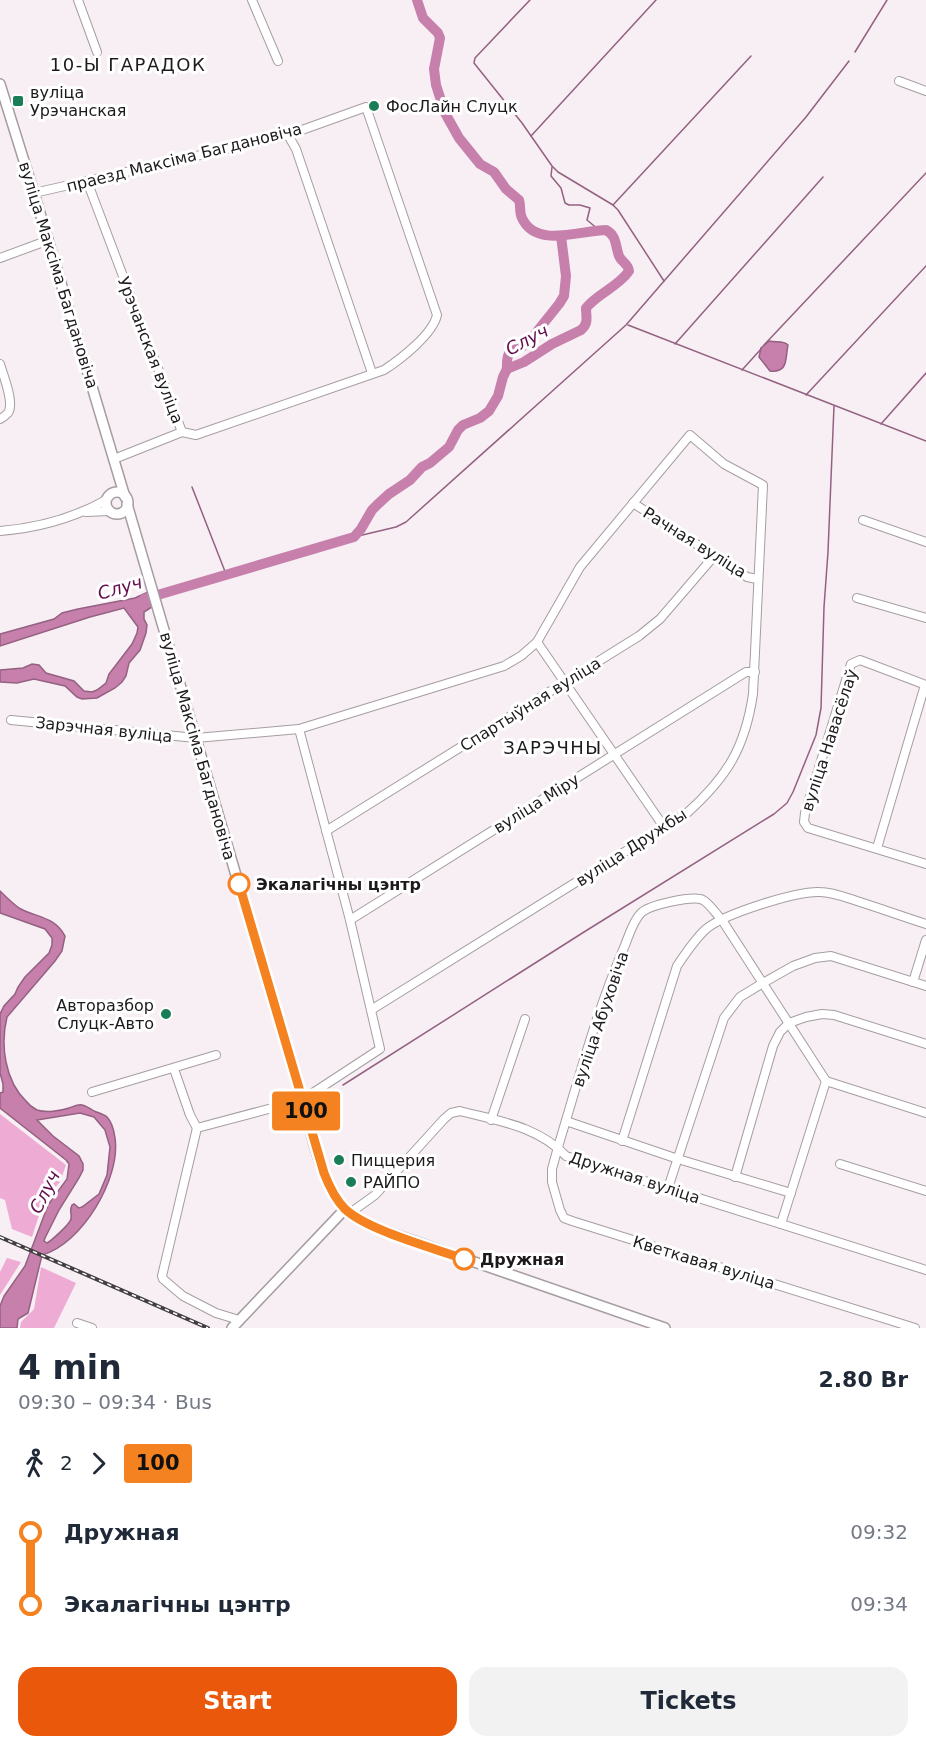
<!DOCTYPE html>
<meta charset="utf-8">
<style>
:root{--surface:#fff;--page:#f2f2f3;--text:#1f2937;--muted:#747a83;--accent:#ea580c}
body{margin:0;font-family:"DejaVu Sans",sans-serif;background:var(--page);color:var(--text);height:100vh;display:flex;flex-direction:column;font-size:22px;white-space:nowrap}
*{box-sizing:border-box;margin:0}
p{font-size:20px;color:var(--muted)}
.icon{flex:none;width:33px;height:33px;fill:none;stroke:currentColor;stroke-width:2;stroke-linecap:round;stroke-linejoin:round}
.map{position:relative;height:1328px;overflow:hidden}
.panel{display:flex;flex-direction:column;background:var(--surface);flex:1}
.panel>*{flex:none}
.badge{padding:0 12px;border-radius:4px;font-size:21px;line-height:39px}
.map>.badge{position:absolute;translate:-50% -50%;box-shadow:0 0 0 3px #fff}
.legs{display:flex;align-items:center;gap:9px;height:66px;padding:0 18px;font-size:20px}
.legs p{margin-inline-start:auto}
.headline{display:flex;align-items:center;justify-content:space-between;height:102px;padding:0 18px}
h1{font-size:33px;font-weight:600;line-height:45px}
.cta{display:flex;gap:12px;margin-top:auto;padding:12px 18px}
.cta a{flex:1;height:69px;border-radius:18px;background:var(--accent);color:#fff;font-size:24px;font-weight:600;line-height:69px;text-align:center}
.cta a+a{background:var(--page);color:var(--text)}
ul{padding:0 18px;list-style:none}
li{display:flex;align-items:center;gap:21px;height:72px;font-size:22px}
li i{display:grid;place-items:center;width:9px;height:100%;margin:0 8px;background:currentColor}
li i::after{content:'';width:15px;height:15px;margin:-8px;border:4px solid;border-radius:50%;background:var(--surface)}
li p{margin-inline-start:auto}
li:first-child i{background:linear-gradient(#0000 50%,currentColor 0)}
li:last-child i{background:linear-gradient(currentColor 50%,#0000 0)}
.map>svg:first-child{display:block}
.green{fill:#eeabd4}
.water{fill:#c77fac;stroke:#946181;stroke-width:1.5;fill-rule:evenodd}
.lines{fill:none;stroke-linecap:round;stroke-linejoin:round}
.stream{stroke:#946181;stroke-width:1.5}
.river{stroke:#c77fac;stroke-width:10}
.minor-casing{stroke:#a59da2;stroke-width:10}
.major-casing{stroke:#a59da2;stroke-width:12}
.minor{stroke:#fff;stroke-width:8}
.major{stroke:#fff;stroke-width:9}
.rail-casing{stroke:#423e41;stroke-width:4}
.rail{stroke:#fff;stroke-width:1.5;stroke-dasharray:4.5;stroke-linecap:butt}
.line-1-casing{stroke:#fff;stroke-width:14}
.line-1{stroke:#f58220;stroke-width:9}
.poi-dot{fill:#197e58;stroke:#fff;stroke-width:2}
.stop-1-dot{fill:#fff;stroke:#f58220;stroke-width:3}
.labels{text-anchor:middle;stroke-width:6;stroke-linejoin:round;paint-order:stroke}
.poi-label{font-size:16px;fill:#1d1a1c;stroke:#fff;text-anchor:start}
.street-label{font-size:16px;fill:#1d1a1c;stroke:#fff}
.stop-label{font-size:16px;font-weight:bold;fill:#1d1a1c;stroke:#fff;text-anchor:start}
.neighbourhood-label{font-size:18px;letter-spacing:1.5px;fill:#1d1a1c;stroke:#fff}
.water-label{font-size:18px;font-style:italic;fill:#650e4e;stroke:#fff}
</style>
<div class="map">
<svg width="926" height="1328" viewBox="0 0 926 1328">
<rect width="100%" height="100%" fill="#f7eff4"/>
<!-- green -->
<g class="green">
<path d="M 0,1114 L 66,1165 L 60,1182 L 44,1200 L 32,1237 L 12,1229 L 5,1200 L 0,1198 Z"/>
<path d="M 7,1258 L 21,1262 L 0,1295 L 0,1272 Z"/>
<path d="M 41,1267 L 76,1283 L 54,1328 L 20,1328 L 21,1322 L 34,1309 Z"/>
</g>
<!-- water -->
<g class="water">
<path d="M 769,341 C 776,343 783,340 788,345 C 785,358 789,373 770,371 L 759,357 L 761,348 Z"/>
<path d="M 148,592 L 152,607 L 144,612 L 144,619 L 147,625 L 146,633 L 140,650 L 129,663 L 126,676 L 122,682 L 115,688 L 97,698 L 82,699 L 77,697 L 65,686 L 34,679 L 17,683 L 0,682 L 0,670 L 23,668 L 32,664 L 39,665 L 46,673 L 74,681 L 84,691 L 92,692 L 97,690 L 106,683 L 109,674 L 132,644 L 137,633 L 138,627 L 124,608 L 90,617 L 0,646 L 0,634 L 54,619 L 62,613 L 78,609 L 135,598 Z"/>
<path d="M 0,891 C 6,897 12,903 19,908 C 37,918 54,916 65,936 L 62,951 L 55,961 L 7,1017 C 0,1045 5,1081 26,1101 C 29,1105 33,1108 37,1110 C 46,1113 60,1111 69,1108 C 73,1107 77,1104 82,1105 C 86,1106 91,1109 94,1111 C 99,1113 104,1114 107,1117 C 112,1122 114,1131 115,1138 C 121,1178 82,1244 42,1255 L 29,1309 L 28,1313 L 18,1319 L 17,1328 L 0,1328 L 0,1306 L 4,1296 L 25,1266 L 48,1205 L 67,1179 L 69,1164 L 66,1160 L 0,1108 L 0,1093 L 3,1092 L 3,1084 L 0,1073 L 0,1014 L 4,1006 L 15,994 L 18,987 L 25,977 L 49,953 L 52,945 L 52,938 L 45,929 L 0,913 ZM 80,1113 L 94,1117 L 105,1130 L 110,1147 L 107,1175 L 99,1194 L 82,1207 L 79,1208 L 74,1204 L 72,1205 C 69,1211 72,1213 71,1219 C 70,1224 51,1241 47,1243 L 44,1241 L 45,1238 L 59,1210 L 79,1178 L 83,1170 L 83,1164 L 79,1156 L 53,1136 L 37,1120 Z"/>
</g>
<g class="lines">
<!-- stream -->
<g class="stream">
<path d="M 530,0 L 475,58 L 474,63 L 522,123 L 552,166 L 558,172 L 613,205 L 618,210 L 664,281"/>
<path d="M 855,52 L 887,0"/>
<path d="M 531,136 L 656,0"/>
<path d="M 552,167 L 551,176 L 561,188 L 565,203 L 569,205 L 580,205 L 590,208 L 587,220 L 599,230"/>
<path d="M 613,205 L 751,56"/>
<path d="M 628,325 L 926,441"/>
<path d="M 675,344 L 823,177"/>
<path d="M 764,345 L 926,173"/>
<path d="M 742,370 L 761,349"/>
<path d="M 806,395 L 926,266"/>
<path d="M 881,424 L 926,373"/>
<path d="M 192,487 L 226,574"/>
<path d="M 354,537 L 396,527 L 406,522 L 626,325 L 806,117 L 849,61"/>
<path d="M 343,1085 L 584,932 L 774,814 L 787,803 L 793,792 L 816,735 L 821,708 L 824,607 L 828,552 L 834,406"/>
</g>
<!-- river -->
<g class="river">
<path d="M 507,369 C 506,346 513,353 527,344 L 559,304 L 564,296 L 566,276 L 561,236"/>
<path d="M 144,599 L 354,537 L 361,529 L 372,510 L 378,504 L 389,494 L 410,480 L 422,467 L 430,463 L 449,447 L 458,430 L 463,425 L 480,418 L 489,411 L 498,396 L 503,377 L 507,369 L 524,362 L 552,344 L 581,330 C 589,323 586,317 586,308 C 598,293 618,287 629,271 C 628,263 622,263 619,256 C 615,245 617,236 606,230 C 581,230 536,249 522,218 C 519,212 521,206 519,200 L 506,189 L 494,172 L 480,164 L 459,138 L 445,113 L 436,85 L 434,69 L 440,38 L 438,33 L 423,18 L 417,0"/>
</g>
<defs>
<g id="minor">
<path d="M 78,0 L 97,52"/>
<path d="M 252,0 L 278,61"/>
<path d="M 899,81 L 926,91"/>
<path d="M 288,135 L 296,149 L 372,373"/>
<path d="M 87,181 L 182,432"/>
<path d="M 34,193 L 288,135 L 366,107 L 437,315 C 433,334 401,359 384,370 L 196,435 L 182,432"/>
<path d="M 0,258 L 49,240"/>
<path d="M 0,364 C 3,375 15,403 8,413 C 6,415 2,418 0,419"/>
<path d="M 114,459 L 182,432"/>
<path d="M 633,503 L 747,577 L 757,579"/>
<path d="M 86,512 L 110,511"/>
<path d="M 863,520 L 926,542"/>
<path d="M 0,531 C 37,528 74,518 106,500"/>
<path d="M 857,598 L 926,618"/>
<path d="M 537,642 L 664,827"/>
<path d="M 926,685 L 860,660 L 851,664 L 805,813 L 804,822 L 808,828 L 926,864"/>
<path d="M 11,720 L 196,738 L 299,729 L 504,666 L 521,656 L 537,642 L 580,567 L 690,435 L 724,464 L 763,485 L 753,694 C 745,748 727,777 687,813 L 371,1010"/>
<path d="M 326,831 L 639,636 L 660,619 L 715,555"/>
<path d="M 877,848 L 925,685"/>
<path d="M 350,920 L 741,675 L 746,672 L 755,672"/>
<path d="M 913,982 L 926,940"/>
<path d="M 174,1069 L 190,1115 L 197,1128"/>
<path d="M 826,1081 L 722,920 C 716,914 710,904 703,900 C 693,895 649,905 641,913 C 632,922 628,939 623,950 C 596,1013 578,1081 558,1147 L 552,1169 L 552,1182 L 560,1210 L 564,1218 L 572,1221 L 915,1328"/>
<path d="M 92,1092 L 216,1055"/>
<path d="M 491,1120 L 525,1019"/>
<path d="M 566,1121 L 678,1159 L 791,1193"/>
<path d="M 622,1141 L 677,966 C 685,954 695,939 706,929 C 724,914 796,891 820,892 C 833,892 847,898 860,902 C 882,909 904,917 926,924"/>
<path d="M 840,1164 L 926,1191"/>
<path d="M 735,1177 L 773,1046 L 780,1032 L 789,1023 L 806,1017 L 822,1014 L 834,1015 L 926,1044"/>
<path d="M 668,1188 L 724,1018 L 740,997 L 763,983 L 793,966 L 815,958 L 831,956 L 926,986"/>
<path d="M 350,1213 L 375,1195 L 444,1119 L 451,1113 L 460,1111 C 498,1121 538,1126 566,1156 L 926,1270"/>
<path d="M 781,1224 L 826,1081 L 926,1113"/>
<path d="M 239,1320 L 216,1313 L 183,1296 L 163,1279 L 162,1276 L 197,1128 L 302,1100 L 380,1049 L 350,920 L 299,729"/>
<path d="M 77,1323 L 92,1328"/>
</g>
<g id="major">
<path d="M 0,84 L 34,193 L 125,497"/>
<circle cx="117" cy="503" r="11"/>
<path d="M 127,504 L 302,1100 C 312,1133 322,1189 348,1212 C 358,1221 373,1226 385,1231 L 665,1328"/>
<path d="M 232,1328 L 345,1209"/>
</g>
</defs>
<!-- minor casing -->
<use href="#minor" class="minor-casing"/>
<!-- major casing -->
<use href="#major" class="major-casing"/>
<!-- minor -->
<use href="#minor" class="minor"/>
<!-- major -->
<use href="#major" class="major"/>
<defs>
<path id="rail" d="M 0,1237 L 208,1328"/>
</defs>
<!-- rail casing -->
<use href="#rail" class="rail-casing"/>
<!-- rail -->
<use href="#rail" class="rail"/>
</g>
<g class="lines">
<defs>
<path id="line-1" d="M 239,884 L 324,1173 C 329,1186 335,1199 345,1209 C 367,1230 433,1248 464,1259"/>
</defs>
<!-- line-1 casing -->
<use href="#line-1" class="line-1-casing"/>
<!-- line-1 -->
<use href="#line-1" class="line-1"/>
</g>
<!-- markers -->
<g class="poi-dot">
<rect x="12" y="95" width="12" height="12" rx="3"/>
<circle cx="374" cy="106" r="6"/>
<circle cx="166" cy="1014" r="6"/>
<circle cx="339" cy="1160" r="6"/>
<circle cx="351" cy="1182" r="6"/>
</g>
<g class="stop-1-dot">
<circle cx="239" cy="884" r="10"/>
<circle cx="464" cy="1259" r="10"/>
</g>
<g class="labels">
<!-- poi labels -->
<g class="poi-label">
<text x="30" y="98">вуліца<tspan x="30" dy="18">Урэчанская</tspan></text>
<text x="386" y="112">ФосЛайн Слуцк</text>
<text x="154" y="1011" text-anchor="end">Авторазбор<tspan x="154" dy="18">Слуцк-Авто</tspan></text>
<text x="351" y="1166">Пиццерия</text>
<text x="363" y="1188">РАЙПО</text>
</g>
<!-- street labels -->
<g class="street-label">
<text transform="translate(184 157) rotate(-14)" y="6">праезд Максіма Багдановіча</text>
<text transform="translate(59 275) rotate(73)" y="6">вуліца Максіма Багдановіча</text>
<text transform="translate(151 350) rotate(69)" y="6">Урэчанская вуліца</text>
<text transform="translate(695 542) rotate(32)" y="6">Рачная вуліца</text>
<text transform="translate(530 704) rotate(-32)" y="6">Спартыўная вуліца</text>
<text transform="translate(104 729) rotate(6)" y="6">Зарэчная вуліца</text>
<text transform="translate(829 740) rotate(-72)" y="6">вуліца Навасёлаў</text>
<text transform="translate(198 746) rotate(74)" y="6">вуліца Максіма Багдановіча</text>
<text transform="translate(536 803) rotate(-32)" y="6">вуліца Міру</text>
<text transform="translate(631 847) rotate(-33)" y="6">вуліца Дружбы</text>
<text transform="translate(600 1019) rotate(-71)" y="6">вуліца Абуховіча</text>
<text transform="translate(635 1177) rotate(18)" y="6">Дружная вуліца</text>
<text transform="translate(704 1262) rotate(17)" y="6">Кветкавая вуліца</text>
</g>
<!-- stop labels -->
<g class="stop-label">
<text x="256" y="890">Экалагічны цэнтр</text>
<text x="480" y="1265">Дружная</text>
</g>
<!-- neighbourhood labels -->
<g class="neighbourhood-label">
<text x="128" y="71">10-Ы ГАРАДОК</text>
<text x="553" y="754">ЗАРЭЧНЫ</text>
</g>
<!-- water labels -->
<g class="water-label">
<text transform="translate(527 340) rotate(-28)" y="6">Случ</text>
<text transform="translate(120 588) rotate(-16)" y="6">Случ</text>
<text transform="translate(45 1192) rotate(-63)" y="6">Случ</text>
</g>
</g>
</svg>
<b class="badge" style="left:306px;top:1111px;background:#f58220;color:#111">100</b>
</div>
<section class="panel">
<div class="headline"><div><h1>4 min</h1><p>09:30 – 09:34 · Bus</p></div><b>2.80 Br</b></div>
<div class="legs"><svg class="icon" aria-label="walk" viewBox="0 0 24 24"><circle cx="13" cy="4" r="2"/><path d="M13 8l-2 6 4 7M11 14l-3 7M7 12l3-4h3l4 4"/></svg>2<svg class="icon" aria-label="forward" viewBox="0 0 24 24"><path d="M9 5l7 7-7 7"/></svg><b class="badge" style="background:#f58220;color:#111">100</b></div>
<ul>
<li><i style="color:#f58220"></i><b>Дружная</b><p>09:32</p></li>
<li><i style="color:#f58220"></i><b>Экалагічны цэнтр</b><p>09:34</p></li>
</ul>
<div class="cta"><a>Start</a><a>Tickets</a></div>
</section>
